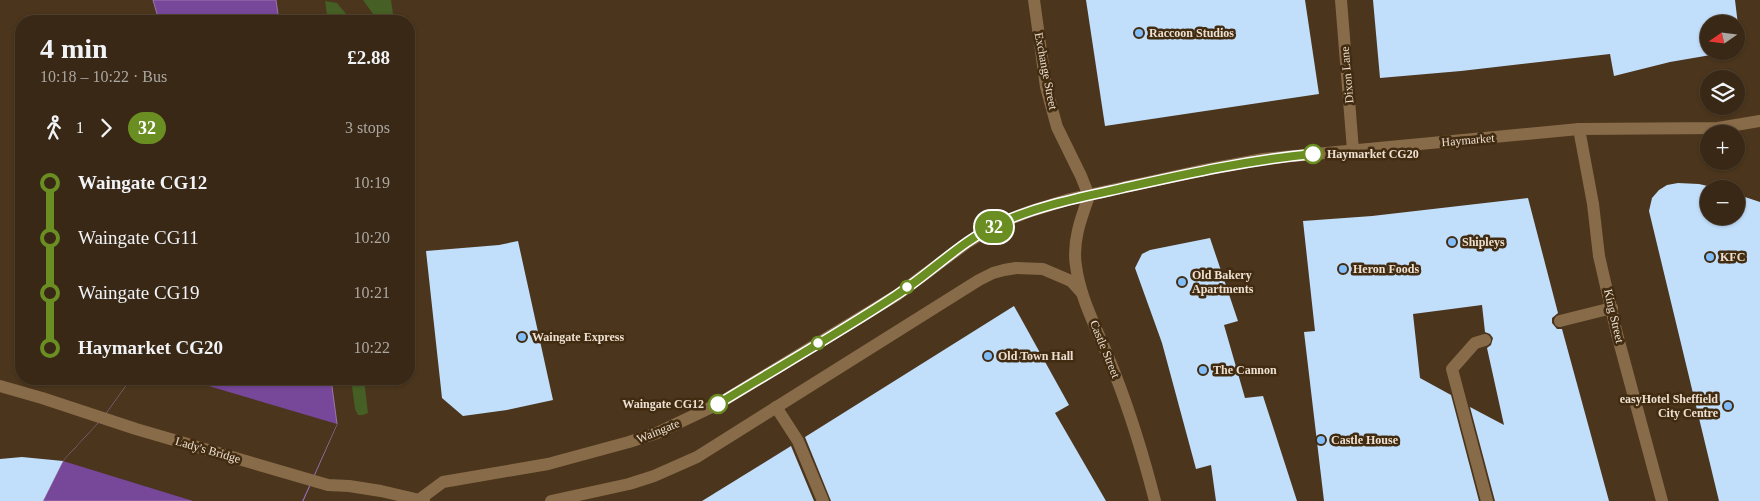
<!DOCTYPE html>
<meta charset="utf-8">
<style>
:root{--surface:#382815;--page:#3f301e;--text:#f1f3f6;--muted:#aba6a0;--line:#524434}
body{margin:0;font-family:"Times New Roman",serif;background:var(--page);color:var(--text);height:100vh;display:flex;flex-direction:column;font-size:19px;white-space:nowrap}
*{box-sizing:border-box;margin:0}
p{font-size:16px;color:var(--muted)}
.icon{flex:none;width:28px;height:28px;fill:none;stroke:currentColor;stroke-width:2;stroke-linecap:round;stroke-linejoin:round}
.map{position:relative;flex:1;overflow:hidden}
.panel{position:absolute;left:15px;top:15px;width:400px;height:370px;display:flex;flex-direction:column;background:var(--surface);border-radius:20px;box-shadow:0 1px 4px #0004,0 0 0 1px var(--line)}
.panel>*{flex:none}
.badge{padding:0 10px;border-radius:16px;font-size:18px;line-height:32px}
.needle{width:32px;rotate:256deg}
.fabs{position:absolute;left:1700px;top:15px;display:grid;gap:10px}
.fabs a{display:grid;place-items:center;width:45px;height:45px;border-radius:50%;background:var(--surface);box-shadow:0 1px 4px #0004,0 0 0 1px var(--line);font-size:25px}
.map>.badge{position:absolute;translate:-50% -50%;box-shadow:0 0 0 2px #fff}
.legs{display:flex;align-items:center;gap:8px;height:55px;padding:0 25px;font-size:16px}
.legs p{margin-inline-start:auto}
.headline{display:flex;align-items:center;justify-content:space-between;height:85px;padding:0 25px}
h1{font-size:28px;font-weight:700;line-height:38px}
ul{padding:0 25px;list-style:none}
li{display:flex;align-items:center;gap:18px;height:55px;font-size:19px}
li i{display:grid;place-items:center;width:8px;height:100%;margin:0 6px;background:currentColor}
li i::after{content:'';width:12px;height:12px;margin:-6px;border:4px solid;border-radius:50%;background:var(--surface)}
li p{margin-inline-start:auto}
li:first-child i{background:linear-gradient(#0000 50%,currentColor 0)}
li:last-child i{background:linear-gradient(currentColor 50%,#0000 0)}
.map>svg:first-child{display:block}
.green{fill:#455f24}
.water{fill:#77479a;stroke:#9b75aa}
.pier{fill:#4b351c}
.building{fill:#c1defb}
.lines{fill:none;stroke-linecap:round;stroke-linejoin:round}
.lane{stroke:#886b49;stroke-width:12}
.street{stroke:#886b49;stroke-width:12}
.line-1-casing{stroke:#fff;stroke-width:11}
.line-1{stroke:#6b8e23;stroke-width:8}
.poi-dot{fill:#80bdfa;stroke:#412b11;stroke-width:2}
.stop-1-dot{fill:#fff;stroke:#6b8e23;stroke-width:2.5}
.labels{text-anchor:middle;stroke-width:5;stroke-linejoin:round;paint-order:stroke}
.poi-label{font-size:12px;font-weight:bold;fill:#eee0d1;stroke:#412b11;text-anchor:start}
.street-label{font-size:12px;fill:#eee0d1;stroke:#412b11}
.stop-label{font-size:12px;font-weight:bold;fill:#eee0d1;stroke:#412b11;text-anchor:start}
</style>
<div class="map">
<svg width="1760" height="501" viewBox="0 0 1760 501">
<rect width="100%" height="100%" fill="#4b351c"/>
<!-- green -->
<g class="green">
<path d="M 363,0 L 391,0 L 394,21 L 378,21 Z"/>
<path d="M 325,1 L 337,3 L 352,21 L 328,21 Z"/>
<path d="M 351,379 L 364,379 L 368,413 L 363,415 L 358,415 L 355,409 Z"/>
</g>
<!-- water -->
<g class="water">
<path d="M 153,0 L 276,0 L 279,21 L 159,21 Z"/>
<path d="M 131,379 L 331,379 L 337,424 L 303,501 L 43,501 L 63,461 L 103,418 Z"/>
</g>
<!-- pier -->
<path class="pier" d="M 131,379 L 185,379 L 337,424 L 302,501 L 193,501 L 63,461 L 103,418 Z"/>
<!-- building -->
<g class="building">
<path d="M 1086,0 L 1305,0 L 1319,94 L 1105,126 Z"/>
<path d="M 1373,0 L 1735,0 L 1741,50 L 1736,51 L 1736,24 L 1709,24 L 1709,51 L 1734,51 L 1670,62 L 1614,76 L 1610,54 L 1461,71 L 1380,78 Z"/>
<path d="M 1678,183 L 1699,184 L 1721,189 L 1709,189 L 1709,216 L 1736,216 L 1736,194 L 1760,202 L 1760,501 L 1719,501 L 1649,211 L 1652,198 L 1659,190 L 1667,185 Z"/>
<path d="M 1528,198 L 1558,313 L 1552,318 L 1552,323 L 1557,329 L 1562,329 L 1609,501 L 1495,501 L 1470,407 L 1504,425 L 1487,348 L 1491,345 L 1493,338 L 1490,334 L 1485,332 L 1482,305 L 1413,314 L 1420,378 L 1451,395 L 1479,501 L 1324,501 L 1304,332 L 1315,331 L 1303,221 L 1372,216 Z"/>
<path d="M 1210,238 L 1238,321 L 1224,325 L 1245,398 L 1263,396 L 1297,501 L 1216,501 L 1211,465 L 1196,469 L 1162,343 L 1135,268 L 1142,254 L 1150,250 Z"/>
<path d="M 518,241 L 553,400 L 507,410 L 463,416 L 442,398 L 426,251 L 499,245 Z"/>
<path d="M 1014,306 L 1069,405 L 1055,413 L 1106,501 L 831,501 L 805,437 Z"/>
<path d="M 791,446 L 814,501 L 702,501 Z"/>
<path d="M 22,457 L 63,461 L 43,501 L 0,501 L 0,459 Z"/>
</g>
<g class="lines">
<!-- lane -->
<g class="lane">
<path d="M 1560,321 L 1612,308"/>
<path d="M 1485,340 L 1475,343 L 1452,369 L 1487,501"/>
<path d="M 776,407 L 798,441 L 823,501"/>
</g>
<!-- street -->
<g class="street">
<path d="M 1034,0 L 1046,87 L 1057,127 L 1081,176 L 1089,196"/>
<path d="M 1341,0 L 1353,150"/>
<path d="M 1579,129 L 1593,204 L 1599,256 L 1617,334 L 1662,501"/>
<path d="M 1089,196 C 1081,218 1072,242 1076,266 C 1081,304 1102,338 1115,374 C 1131,415 1144,458 1155,501"/>
<path d="M 0,386 L 42,398 L 136,429 L 328,485 L 349,486 L 381,491 L 424,501"/>
<path d="M 420,499 L 443,482 L 548,464 L 629,442 L 657,433 L 718,404 L 897,295 L 968,242 L 1000,223 L 1028,212 L 1070,199 L 1199,171 L 1263,159 L 1579,129 L 1718,128 L 1760,121"/>
<path d="M 551,501 L 629,484 L 654,476 L 697,457 L 979,280 L 993,273 L 1004,270 L 1016,268 L 1043,269 L 1071,281 L 1082,293"/>
</g>
</g>
<g class="lines">
<defs>
<path id="line-1" d="M 718,404 C 777,368 837,334 895,296 C 931,273 961,241 1000,223 C 1040,205 1082,197 1123,188 C 1186,174 1248,160 1313,154"/>
</defs>
<!-- line-1 casing -->
<use href="#line-1" class="line-1-casing"/>
<!-- line-1 -->
<use href="#line-1" class="line-1"/>
</g>
<!-- markers -->
<g class="poi-dot">
<circle cx="1139" cy="33" r="5"/>
<circle cx="1452" cy="242" r="5"/>
<circle cx="1710" cy="257" r="5"/>
<circle cx="1343" cy="269" r="5"/>
<circle cx="1182" cy="282" r="5"/>
<circle cx="522" cy="337" r="5"/>
<circle cx="988" cy="356" r="5"/>
<circle cx="1203" cy="370" r="5"/>
<circle cx="1728" cy="406" r="5"/>
<circle cx="1321" cy="440" r="5"/>
</g>
<g class="stop-1-dot">
<circle cx="1313" cy="154" r="9"/>
<circle cx="907" cy="287" r="6"/>
<circle cx="818" cy="343" r="6"/>
<circle cx="718" cy="404" r="9"/>
</g>
<g class="labels">
<!-- poi labels -->
<g class="poi-label">
<text x="1149" y="37">Raccoon Studios</text>
<text x="1462" y="246">Shipleys</text>
<text x="1720" y="261">KFC</text>
<text x="1353" y="273">Heron Foods</text>
<text x="1192" y="279">Old Bakery<tspan x="1192" dy="14">Apartments</tspan></text>
<text x="532" y="341">Waingate Express</text>
<text x="998" y="360">Old Town Hall</text>
<text x="1213" y="374">The Cannon</text>
<text x="1718" y="403" text-anchor="end">easyHotel Sheffield<tspan x="1718" dy="14">City Centre</tspan></text>
<text x="1331" y="444">Castle House</text>
</g>
<!-- street labels -->
<g class="street-label">
<text transform="translate(1046 71) rotate(79)" y="4">Exchange Street</text>
<text transform="translate(1347 75) rotate(-95)" y="4">Dixon Lane</text>
<text transform="translate(1468 140) rotate(-5)" y="4">Haymarket</text>
<text transform="translate(1614 316) rotate(77)" y="4">King Street</text>
<text transform="translate(1105 349) rotate(68)" y="4">Castle Street</text>
<text transform="translate(658 431) rotate(-22)" y="4">Waingate</text>
<text transform="translate(208 450) rotate(16)" y="4">Lady's Bridge</text>
</g>
<!-- stop labels -->
<g class="stop-label">
<text x="1327" y="158">Haymarket CG20</text>
<text x="704" y="408" text-anchor="end">Waingate CG12</text>
</g>
</g>
</svg>
<div class="fabs">
<a><svg class="needle" viewBox="-14 -14 28 28"><path d="M0-13l5 13h-10z" fill="#e53935"/><path d="M0 13l5-13h-10z" fill="#aba6a0"/></svg></a>
<a><svg class="icon" aria-label="layers" viewBox="0 0 24 24"><path d="M12 4l9 5-9 5-9-5zM3 14l9 5 9-5"/></svg></a>
<a>+</a>
<a>−</a>
</div>
<b class="badge" style="left:994px;top:227px;background:#6b8e23;color:#fff">32</b>
<section class="panel">
<div class="headline"><div><h1>4 min</h1><p>10:18 – 10:22 · Bus</p></div><b>£2.88</b></div>
<div class="legs"><svg class="icon" aria-label="walk" viewBox="0 0 24 24"><circle cx="13" cy="4" r="2"/><path d="M13 8l-2 6 4 7M11 14l-3 7M7 12l3-4h3l4 4"/></svg>1<svg class="icon" aria-label="forward" viewBox="0 0 24 24"><path d="M9 5l7 7-7 7"/></svg><b class="badge" style="background:#6b8e23;color:#fff">32</b><p>3 stops</p></div>
<ul>
<li><i style="color:#6b8e23"></i><b>Waingate CG12</b><p>10:19</p></li>
<li><i style="color:#6b8e23"></i><span>Waingate CG11</span><p>10:20</p></li>
<li><i style="color:#6b8e23"></i><span>Waingate CG19</span><p>10:21</p></li>
<li><i style="color:#6b8e23"></i><b>Haymarket CG20</b><p>10:22</p></li>
</ul>
</section>
</div>
